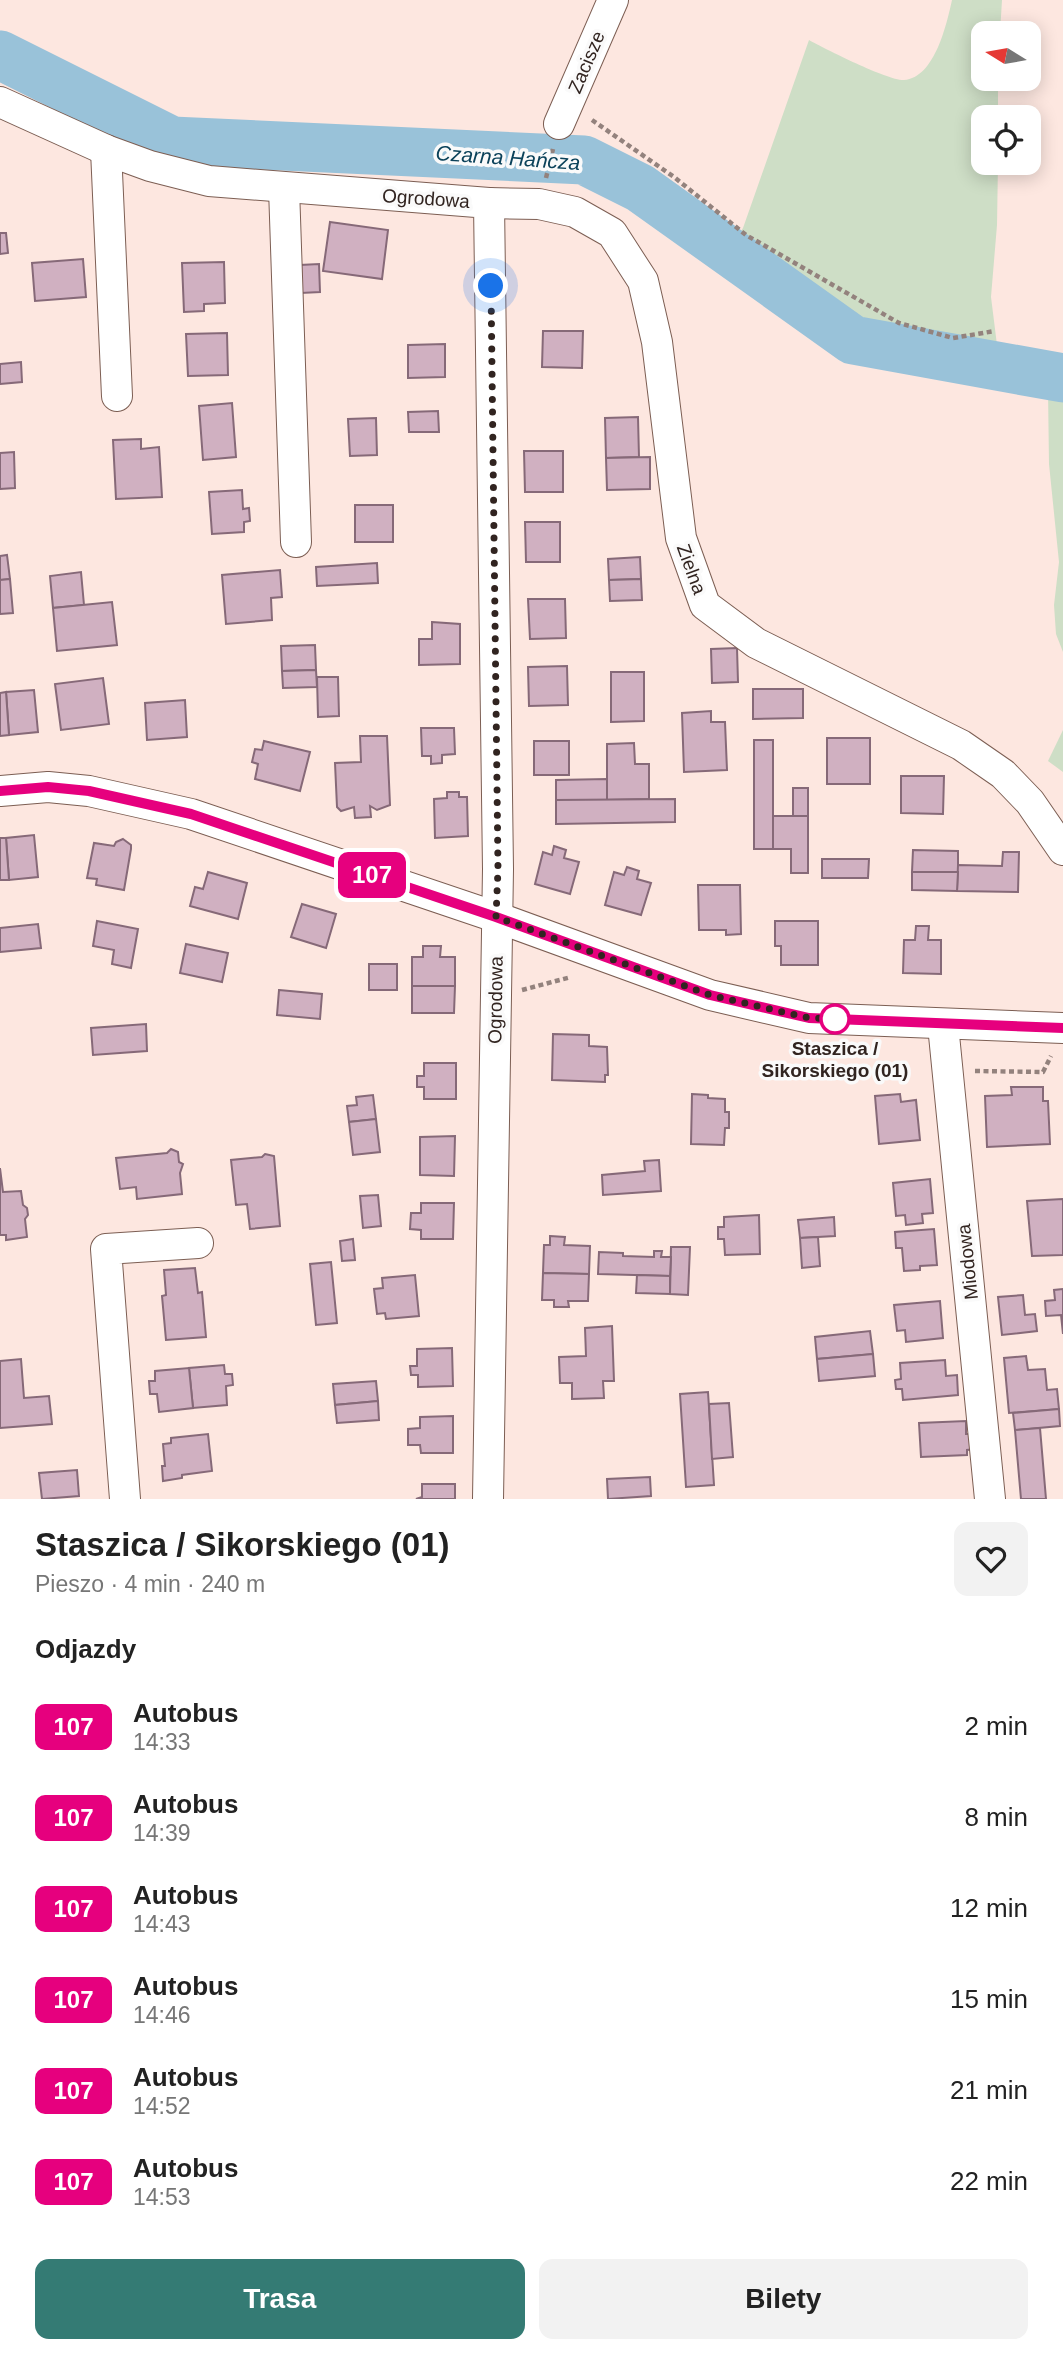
<!DOCTYPE html>
<html lang="pl">
<meta charset="utf-8">
<style>
:root{--surface:#fff;--page:#f2f2f2;--text:#222;--muted:#767676;--accent:#347b74}
body{margin:0;font-family:Arial,sans-serif;background:var(--page);color:var(--text);height:100vh;display:flex;flex-direction:column;font-size:26px;white-space:nowrap}
*{box-sizing:border-box;margin:0}
p{font-size:23px;color:var(--muted)}
.icon{flex:none;width:38px;height:38px;fill:none;stroke:currentColor;stroke-width:2;stroke-linecap:round;stroke-linejoin:round}
.map{position:relative;height:1499px;overflow:hidden}
.sheet{display:flex;flex-direction:column;background:var(--surface);flex:1}
.sheet>*{flex:none}
.badge{padding:0 14px;border-radius:10px;font-size:24px;line-height:46px}
.needle{width:46px;rotate:281deg}
.buttons{position:absolute;left:971px;top:21px;display:grid;gap:14px}
.buttons a{display:grid;place-items:center;width:70px;height:70px;border-radius:14px;background:var(--surface);box-shadow:0 4px 18px #0003;font-size:35px}
.you{position:absolute;width:35px;height:35px;margin:-18px;border:5px solid #fff;border-radius:50%;background:#1a73e8;box-shadow:0 0 0 10px #1a73e833}
.map>.badge{position:absolute;translate:-50% -50%;box-shadow:0 0 0 4px #fff}
h2{padding:0 35px;font-size:26px;line-height:63px}
.round{display:grid;place-items:center;flex:none;width:74px;height:74px;border-radius:14px;background:var(--page)}
.summary{display:flex;align-items:center;justify-content:space-between;height:119px;padding:0 35px}
h1{font-size:33px;font-weight:600;line-height:52px}
.action{display:flex;gap:14px;margin-top:auto;padding:14px 35px}
.action a{flex:1;height:80px;border-radius:14px;background:var(--accent);color:#fff;font-size:28px;font-weight:600;line-height:80px;text-align:center}
.action a+a{background:var(--page);color:var(--text)}
ul{padding:0;list-style:none}
li{display:flex;align-items:center;gap:21px;height:91px;padding:0 35px}
li div{flex:1}
li b{display:block;font-size:26px}
li em{font-style:normal}
li .badge{min-width:77px;font-weight:700;text-align:center}
.map>svg:first-child{display:block}
.green{fill:#cedec6}
.lines{fill:none;stroke-linecap:round;stroke-linejoin:round}
.river{stroke:#99c2d9;stroke-width:49}
.building{fill:#d0b0c1;stroke:#866978;stroke-width:2}
.minor-casing{stroke:#7c5e53;stroke-width:32}
.path{stroke:#93827d;stroke-width:4.5;stroke-dasharray:5 3.5;stroke-linecap:butt}
.minor{stroke:#fff;stroke-width:30}
.line-casing{stroke:#fff;stroke-width:16}
.line{stroke:#e6007e;stroke-width:10}
.walk{stroke:#312420;stroke-width:7;stroke-dasharray:0 12.6}
.stop-dot{fill:#fff;stroke:#e6007e;stroke-width:3.5}
.labels{text-anchor:middle;stroke-width:7;stroke-linejoin:round;paint-order:stroke}
.street-label{font-size:19px;fill:#312420;stroke:#fafafa}
.stop-label{font-size:19px;font-weight:bold;fill:#312420;stroke:#fafafa}
.water-label{font-size:21px;font-style:italic;fill:#0b425a;stroke:#fafafa}
</style>
<div class="map">
<svg width="1063" height="1499" viewBox="0 0 1063 1499">
<rect width="100%" height="100%" fill="#fde7e0"/>
<!-- green -->
<g class="green">
<path d="M 952,0 L 1002,0 L 1000,33 L 984,33 L 984,79 L 998,79 L 998,117 L 984,117 L 984,163 L 998,163 L 997,225 L 991,297 L 997,345 L 988,346 L 923,343 L 869,334 L 844,318 L 782,267 L 737,238 L 743,228 L 809,40 C 825,49 889,81 904,80 C 935,78 947,23 952,0 Z"/>
<path d="M 1048,390 L 1063,390 L 1063,652 L 1056,634 L 1054,605 L 1059,562 L 1049,464 Z"/>
<path d="M 1063,730 L 1063,772 L 1048,761 Z"/>
</g>
<g class="lines">
<!-- river -->
<path class="river" d="M 0,55 L 172,141 L 584,160 L 640,188 L 853,340 L 1063,378"/>
</g>
<!-- building -->
<g class="building">
<path d="M 330,222 L 388,230 L 382,279 L 323,271 Z"/>
<path d="M 0,233 L 6,233 L 8,253 L 0,254 Z"/>
<path d="M 83,259 L 86,297 L 35,301 L 32,263 Z"/>
<path d="M 224,262 L 225,303 L 204,304 L 204,311 L 184,312 L 182,263 Z"/>
<path d="M 319,264 L 320,292 L 301,293 L 300,265 Z"/>
<path d="M 543,331 L 583,331 L 582,368 L 542,367 Z"/>
<path d="M 227,333 L 228,375 L 188,376 L 186,334 Z"/>
<path d="M 445,344 L 445,377 L 408,378 L 408,345 Z"/>
<path d="M 21,362 L 22,382 L 0,384 L 0,364 Z"/>
<path d="M 232,403 L 236,457 L 203,460 L 199,406 Z"/>
<path d="M 438,411 L 439,432 L 409,432 L 408,412 Z"/>
<path d="M 638,417 L 639,457 L 606,458 L 605,418 Z"/>
<path d="M 376,418 L 377,455 L 350,456 L 348,419 Z"/>
<path d="M 141,439 L 141,449 L 159,447 L 162,497 L 116,499 L 113,440 Z"/>
<path d="M 524,451 L 563,451 L 563,492 L 525,492 Z"/>
<path d="M 14,452 L 15,488 L 0,489 L 0,453 Z"/>
<path d="M 650,457 L 650,489 L 607,490 L 606,458 Z"/>
<path d="M 242,490 L 243,509 L 249,508 L 250,521 L 244,522 L 244,532 L 212,534 L 209,492 Z"/>
<rect x="355" y="505" width="38" height="37"/>
<path d="M 525,522 L 560,522 L 560,562 L 526,562 Z"/>
<path d="M 7,555 L 10,579 L 0,580 L 0,556 Z"/>
<path d="M 640,557 L 641,579 L 609,580 L 608,559 Z"/>
<path d="M 377,563 L 378,583 L 317,586 L 316,567 Z"/>
<path d="M 280,570 L 282,597 L 271,598 L 272,620 L 226,624 L 222,575 Z"/>
<path d="M 81,572 L 84,605 L 53,608 L 50,576 Z"/>
<path d="M 10,579 L 13,613 L 0,614 L 0,580 Z"/>
<path d="M 641,579 L 642,600 L 610,601 L 609,580 Z"/>
<path d="M 528,599 L 565,599 L 566,638 L 530,639 Z"/>
<path d="M 112,602 L 117,645 L 57,651 L 53,608 Z"/>
<path d="M 432,622 L 460,624 L 460,664 L 419,665 L 419,639 L 432,639 Z"/>
<path d="M 315,645 L 316,670 L 282,671 L 281,646 Z"/>
<path d="M 737,648 L 738,682 L 712,683 L 711,649 Z"/>
<path d="M 567,666 L 568,705 L 529,706 L 528,667 Z"/>
<path d="M 316,670 L 317,687 L 283,688 L 282,671 Z"/>
<path d="M 611,672 L 644,672 L 644,721 L 611,722 Z"/>
<path d="M 317,677 L 338,677 L 339,716 L 318,717 Z"/>
<path d="M 103,678 L 109,724 L 61,730 L 55,684 Z"/>
<path d="M 753,689 L 803,689 L 803,718 L 753,719 Z"/>
<path d="M 34,690 L 38,732 L 9,735 L 6,692 Z"/>
<path d="M 6,692 L 9,735 L 0,736 L 0,693 Z"/>
<path d="M 185,700 L 187,737 L 147,740 L 145,703 Z"/>
<path d="M 711,711 L 711,722 L 725,722 L 727,770 L 684,772 L 682,713 Z"/>
<path d="M 421,728 L 454,728 L 455,754 L 442,755 L 442,763 L 431,764 L 431,756 L 422,756 Z"/>
<path d="M 360,736 L 387,736 L 390,805 L 377,810 L 370,806 L 371,817 L 355,818 L 354,807 L 341,811 L 337,807 L 335,763 L 361,762 Z"/>
<rect x="827" y="738" width="43" height="46"/>
<rect x="754" y="740" width="19" height="109"/>
<path d="M 264,741 L 310,752 L 300,791 L 255,779 L 258,764 L 252,762 L 255,749 L 262,750 Z"/>
<rect x="534" y="741" width="35" height="34"/>
<path d="M 634,743 L 635,764 L 649,764 L 649,799 L 607,800 L 607,744 Z"/>
<path d="M 901,776 L 944,776 L 943,814 L 901,813 Z"/>
<path d="M 607,779 L 607,800 L 556,800 L 556,780 Z"/>
<rect x="793" y="788" width="15" height="28"/>
<path d="M 447,792 L 459,792 L 459,797 L 467,797 L 468,836 L 435,838 L 434,799 L 447,798 Z"/>
<path d="M 675,799 L 675,822 L 556,824 L 556,800 Z"/>
<path d="M 773,816 L 808,816 L 808,873 L 791,873 L 791,849 L 773,849 Z"/>
<path d="M 34,835 L 38,877 L 9,880 L 6,838 Z"/>
<path d="M 0,838 L 6,838 L 9,880 L 0,880 Z"/>
<path d="M 123,839 L 131,845 L 131,849 L 124,890 L 96,885 L 97,879 L 87,878 L 94,843 L 114,846 L 116,842 Z"/>
<path d="M 554,846 L 566,850 L 564,858 L 579,862 L 570,894 L 535,884 L 543,852 L 552,855 Z"/>
<path d="M 913,850 L 958,851 L 958,872 L 912,872 Z"/>
<path d="M 1003,852 L 1019,852 L 1018,892 L 957,891 L 958,865 L 1002,866 Z"/>
<path d="M 822,859 L 869,859 L 868,878 L 822,878 Z"/>
<path d="M 627,867 L 639,871 L 637,879 L 651,883 L 641,915 L 605,905 L 614,872 L 624,875 Z"/>
<path d="M 208,872 L 247,883 L 238,919 L 190,906 L 195,887 L 203,889 Z"/>
<path d="M 912,872 L 958,872 L 957,891 L 912,890 Z"/>
<path d="M 698,885 L 740,885 L 741,934 L 726,935 L 726,930 L 699,930 Z"/>
<path d="M 302,904 L 336,914 L 326,948 L 291,937 Z"/>
<path d="M 97,921 L 138,929 L 131,968 L 112,964 L 114,950 L 93,946 Z"/>
<path d="M 775,921 L 818,921 L 818,965 L 781,965 L 781,946 L 775,946 Z"/>
<path d="M 38,924 L 41,948 L 0,952 L 0,928 Z"/>
<path d="M 916,926 L 929,926 L 928,940 L 941,940 L 941,974 L 903,973 L 904,940 L 915,940 Z"/>
<path d="M 186,944 L 228,953 L 222,982 L 180,973 Z"/>
<path d="M 423,946 L 441,946 L 440,957 L 455,957 L 455,986 L 412,986 L 412,957 L 423,957 Z"/>
<rect x="369" y="964" width="28" height="26"/>
<path d="M 412,986 L 455,986 L 454,1013 L 412,1013 Z"/>
<path d="M 279,990 L 322,994 L 320,1019 L 277,1015 Z"/>
<path d="M 146,1024 L 147,1051 L 93,1055 L 91,1028 Z"/>
<path d="M 553,1034 L 589,1035 L 589,1046 L 607,1047 L 608,1075 L 605,1075 L 605,1082 L 552,1080 Z"/>
<path d="M 424,1063 L 456,1063 L 456,1099 L 424,1099 L 424,1087 L 417,1087 L 417,1076 L 424,1076 Z"/>
<path d="M 1011,1087 L 1043,1087 L 1043,1101 L 1048,1101 L 1050,1144 L 987,1147 L 985,1096 L 1012,1095 Z"/>
<path d="M 692,1094 L 708,1095 L 708,1098 L 725,1099 L 725,1112 L 729,1112 L 729,1128 L 725,1128 L 724,1145 L 691,1144 Z"/>
<path d="M 900,1094 L 901,1102 L 916,1100 L 920,1140 L 879,1144 L 875,1096 Z"/>
<path d="M 373,1095 L 376,1119 L 349,1122 L 347,1106 L 357,1105 L 356,1097 Z"/>
<path d="M 376,1119 L 380,1152 L 353,1155 L 349,1122 Z"/>
<path d="M 455,1136 L 454,1176 L 420,1175 L 420,1137 Z"/>
<path d="M 171,1149 L 178,1152 L 179,1162 L 183,1164 L 180,1173 L 182,1194 L 137,1199 L 136,1187 L 120,1189 L 116,1158 L 167,1153 Z"/>
<path d="M 265,1154 L 274,1156 L 280,1226 L 250,1229 L 247,1204 L 236,1205 L 231,1160 L 262,1157 Z"/>
<path d="M 659,1160 L 661,1191 L 603,1195 L 602,1175 L 645,1171 L 644,1161 Z"/>
<path d="M 0,1168 L 3,1192 L 21,1191 L 23,1205 L 27,1208 L 28,1215 L 25,1219 L 27,1237 L 6,1240 L 6,1235 L 0,1235 Z"/>
<path d="M 930,1179 L 933,1213 L 922,1214 L 923,1223 L 906,1225 L 905,1215 L 896,1216 L 893,1183 Z"/>
<path d="M 378,1195 L 381,1226 L 363,1228 L 360,1196 Z"/>
<path d="M 1063,1199 L 1063,1255 L 1032,1256 L 1027,1201 Z"/>
<path d="M 421,1203 L 454,1203 L 453,1239 L 421,1239 L 421,1230 L 410,1229 L 411,1213 L 421,1213 Z"/>
<path d="M 759,1215 L 760,1254 L 725,1255 L 724,1239 L 718,1239 L 718,1227 L 724,1227 L 724,1217 Z"/>
<path d="M 834,1217 L 835,1236 L 800,1238 L 798,1220 Z"/>
<path d="M 934,1229 L 937,1265 L 920,1266 L 920,1270 L 904,1271 L 902,1248 L 896,1248 L 895,1232 Z"/>
<path d="M 550,1236 L 565,1237 L 564,1245 L 590,1246 L 589,1274 L 543,1273 L 544,1245 L 550,1245 Z"/>
<path d="M 818,1237 L 820,1266 L 802,1268 L 800,1238 Z"/>
<path d="M 353,1239 L 355,1260 L 342,1261 L 340,1241 Z"/>
<path d="M 671,1247 L 690,1247 L 688,1295 L 670,1294 Z"/>
<path d="M 654,1251 L 662,1251 L 661,1257 L 671,1257 L 670,1276 L 598,1274 L 599,1252 L 623,1253 L 623,1256 L 654,1257 Z"/>
<path d="M 331,1262 L 337,1323 L 316,1325 L 310,1264 Z"/>
<path d="M 195,1268 L 198,1293 L 202,1292 L 206,1337 L 166,1340 L 162,1296 L 166,1295 L 164,1270 Z"/>
<path d="M 543,1273 L 589,1274 L 588,1301 L 568,1301 L 569,1307 L 554,1307 L 554,1300 L 542,1300 Z"/>
<path d="M 415,1275 L 419,1316 L 386,1319 L 385,1313 L 377,1314 L 374,1289 L 383,1288 L 382,1278 Z"/>
<path d="M 637,1275 L 670,1276 L 670,1294 L 636,1293 Z"/>
<path d="M 1063,1289 L 1063,1334 L 1061,1315 L 1046,1316 L 1045,1301 L 1055,1300 L 1054,1290 Z"/>
<path d="M 1023,1295 L 1025,1315 L 1035,1314 L 1037,1331 L 1002,1335 L 998,1297 Z"/>
<path d="M 940,1301 L 943,1338 L 906,1342 L 905,1330 L 897,1331 L 894,1305 Z"/>
<path d="M 612,1326 L 614,1381 L 603,1381 L 604,1398 L 572,1399 L 572,1383 L 560,1383 L 559,1357 L 586,1356 L 585,1328 Z"/>
<path d="M 870,1331 L 873,1354 L 817,1359 L 815,1337 Z"/>
<path d="M 452,1348 L 453,1386 L 418,1387 L 418,1375 L 411,1375 L 410,1366 L 417,1366 L 417,1349 Z"/>
<path d="M 873,1354 L 875,1376 L 819,1381 L 817,1359 Z"/>
<path d="M 1026,1356 L 1028,1370 L 1045,1369 L 1047,1390 L 1057,1389 L 1059,1409 L 1009,1413 L 1004,1358 Z"/>
<path d="M 21,1359 L 24,1398 L 49,1396 L 52,1424 L 0,1428 L 0,1361 Z"/>
<path d="M 945,1360 L 946,1376 L 957,1375 L 958,1395 L 903,1400 L 902,1389 L 896,1389 L 895,1380 L 901,1379 L 900,1363 Z"/>
<path d="M 224,1365 L 225,1374 L 232,1374 L 233,1385 L 226,1386 L 227,1405 L 193,1408 L 189,1368 Z"/>
<path d="M 189,1368 L 193,1408 L 159,1412 L 157,1394 L 150,1394 L 149,1381 L 155,1381 L 155,1371 Z"/>
<path d="M 376,1381 L 378,1401 L 335,1405 L 333,1384 Z"/>
<path d="M 708,1392 L 714,1485 L 686,1487 L 680,1394 Z"/>
<path d="M 378,1401 L 379,1420 L 337,1423 L 335,1405 Z"/>
<path d="M 729,1403 L 733,1457 L 712,1459 L 709,1404 Z"/>
<path d="M 1059,1409 L 1060,1426 L 1015,1430 L 1013,1413 Z"/>
<path d="M 453,1416 L 453,1453 L 421,1453 L 420,1445 L 408,1445 L 408,1429 L 420,1428 L 420,1417 Z"/>
<path d="M 966,1421 L 966,1434 L 976,1434 L 976,1449 L 967,1450 L 967,1455 L 921,1457 L 919,1423 Z"/>
<path d="M 1040,1428 L 1046,1499 L 1021,1499 L 1015,1430 Z"/>
<path d="M 208,1434 L 212,1471 L 182,1475 L 182,1478 L 163,1481 L 162,1466 L 165,1466 L 163,1444 L 171,1443 L 171,1438 Z"/>
<path d="M 77,1470 L 79,1496 L 42,1499 L 39,1473 Z"/>
<path d="M 650,1477 L 651,1496 L 608,1499 L 607,1479 Z"/>
<path d="M 422,1484 L 455,1484 L 455,1499 L 416,1499 L 422,1497 Z"/>
</g>
<g class="lines">
<defs>
<g id="minor">
<path d="M 0,102 L 106,150 L 150,166 L 209,181 L 489,203 L 498,869 L 488,1499"/>
<path d="M 559,124 L 613,0"/>
<path d="M 106,150 L 117,396"/>
<path d="M 284,188 L 296,542"/>
<path d="M 489,203 L 539,204 L 575,212 L 612,233 L 643,281 L 657,342 L 681,538 L 705,605 L 756,643 L 961,745 L 1003,774 L 1030,802 L 1063,850"/>
<path d="M 0,791 L 48,787 L 89,791 L 191,814 L 496,917 L 710,995 L 809,1018 L 1063,1028"/>
<path d="M 943,1025 L 990,1499"/>
<path d="M 125,1499 L 106,1249 L 198,1243"/>
</g>
</defs>
<!-- minor casing -->
<use href="#minor" class="minor-casing"/>
<!-- path -->
<g class="path">
<path d="M 592,120 L 674,177 L 746,235 L 899,323 L 953,338 L 995,331"/>
<path d="M 546,178 L 553,149"/>
<path d="M 522,990 L 571,977"/>
<path d="M 975,1071 L 1043,1072 L 1051,1056"/>
</g>
<!-- minor -->
<use href="#minor" class="minor"/>
</g>
<g class="lines">
<defs>
<path id="line" d="M 0,791 L 48,787 L 89,791 L 191,814 L 496,917 L 710,995 L 809,1018 L 1063,1028"/>
</defs>
<!-- line casing -->
<use href="#line" class="line-casing"/>
<!-- line -->
<use href="#line" class="line"/>
<!-- walk -->
<path class="walk" d="M 491,286 L 498,869 L 496,917 L 710,995 L 809,1018 L 835,1019"/>
</g>
<!-- markers -->
<circle class="stop-dot" cx="835" cy="1019" r="14"/>
<g class="labels">
<!-- street labels -->
<g class="street-label">
<text transform="translate(586 62) rotate(-67)" y="7">Zacisze</text>
<text transform="translate(426 198) rotate(4)" y="7">Ogrodowa</text>
<text transform="translate(692 569) rotate(70)" y="7">Zielna</text>
<text transform="translate(495 1000) rotate(-89)" y="7">Ogrodowa</text>
<text transform="translate(967 1262) rotate(-96)" y="7">Miodowa</text>
</g>
<!-- stop labels -->
<g class="stop-label">
<text x="835" y="1055">Staszica /<tspan x="835" dy="22">Sikorskiego (01)</tspan></text>
</g>
<!-- water labels -->
<g class="water-label">
<text transform="translate(508 158) rotate(4)" y="7">Czarna Hańcza</text>
</g>
</g>
</svg>
<div class="buttons">
<a><svg class="needle" viewBox="-14 -14 28 28"><path d="M0-13l5 13h-10z" fill="#e53935"/><path d="M0 13l5-13h-10z" fill="#767676"/></svg></a>
<a><svg class="icon" aria-label="locate" viewBox="0 0 24 24"><circle cx="12" cy="12" r="6"/><path d="M12 2v4M12 18v4M2 12h4M18 12h4"/></svg></a>
</div>
<div class="you" style="left:491px;top:286px"></div>
<b class="badge" style="left:372px;top:875px;background:#e6007e;color:#fff">107</b>
</div>
<section class="sheet">
<div class="summary"><div><h1>Staszica / Sikorskiego (01)</h1><p>Pieszo · 4 min · 240 m</p></div><a class="round"><svg class="icon" aria-label="heart" viewBox="0 0 24 24"><path d="M12 20l-8-8c-3-5 5-10 8-4 3-6 11-1 8 4z"/></svg></a></div>
<h2>Odjazdy</h2>
<ul>
<li><span class="badge" style="background:#e6007e;color:#fff">107</span><div><b>Autobus</b><p>14:33</p></div><em>2 min</em></li>
<li><span class="badge" style="background:#e6007e;color:#fff">107</span><div><b>Autobus</b><p>14:39</p></div><em>8 min</em></li>
<li><span class="badge" style="background:#e6007e;color:#fff">107</span><div><b>Autobus</b><p>14:43</p></div><em>12 min</em></li>
<li><span class="badge" style="background:#e6007e;color:#fff">107</span><div><b>Autobus</b><p>14:46</p></div><em>15 min</em></li>
<li><span class="badge" style="background:#e6007e;color:#fff">107</span><div><b>Autobus</b><p>14:52</p></div><em>21 min</em></li>
<li><span class="badge" style="background:#e6007e;color:#fff">107</span><div><b>Autobus</b><p>14:53</p></div><em>22 min</em></li>
</ul>
<div class="action"><a>Trasa</a><a>Bilety</a></div>
</section>
